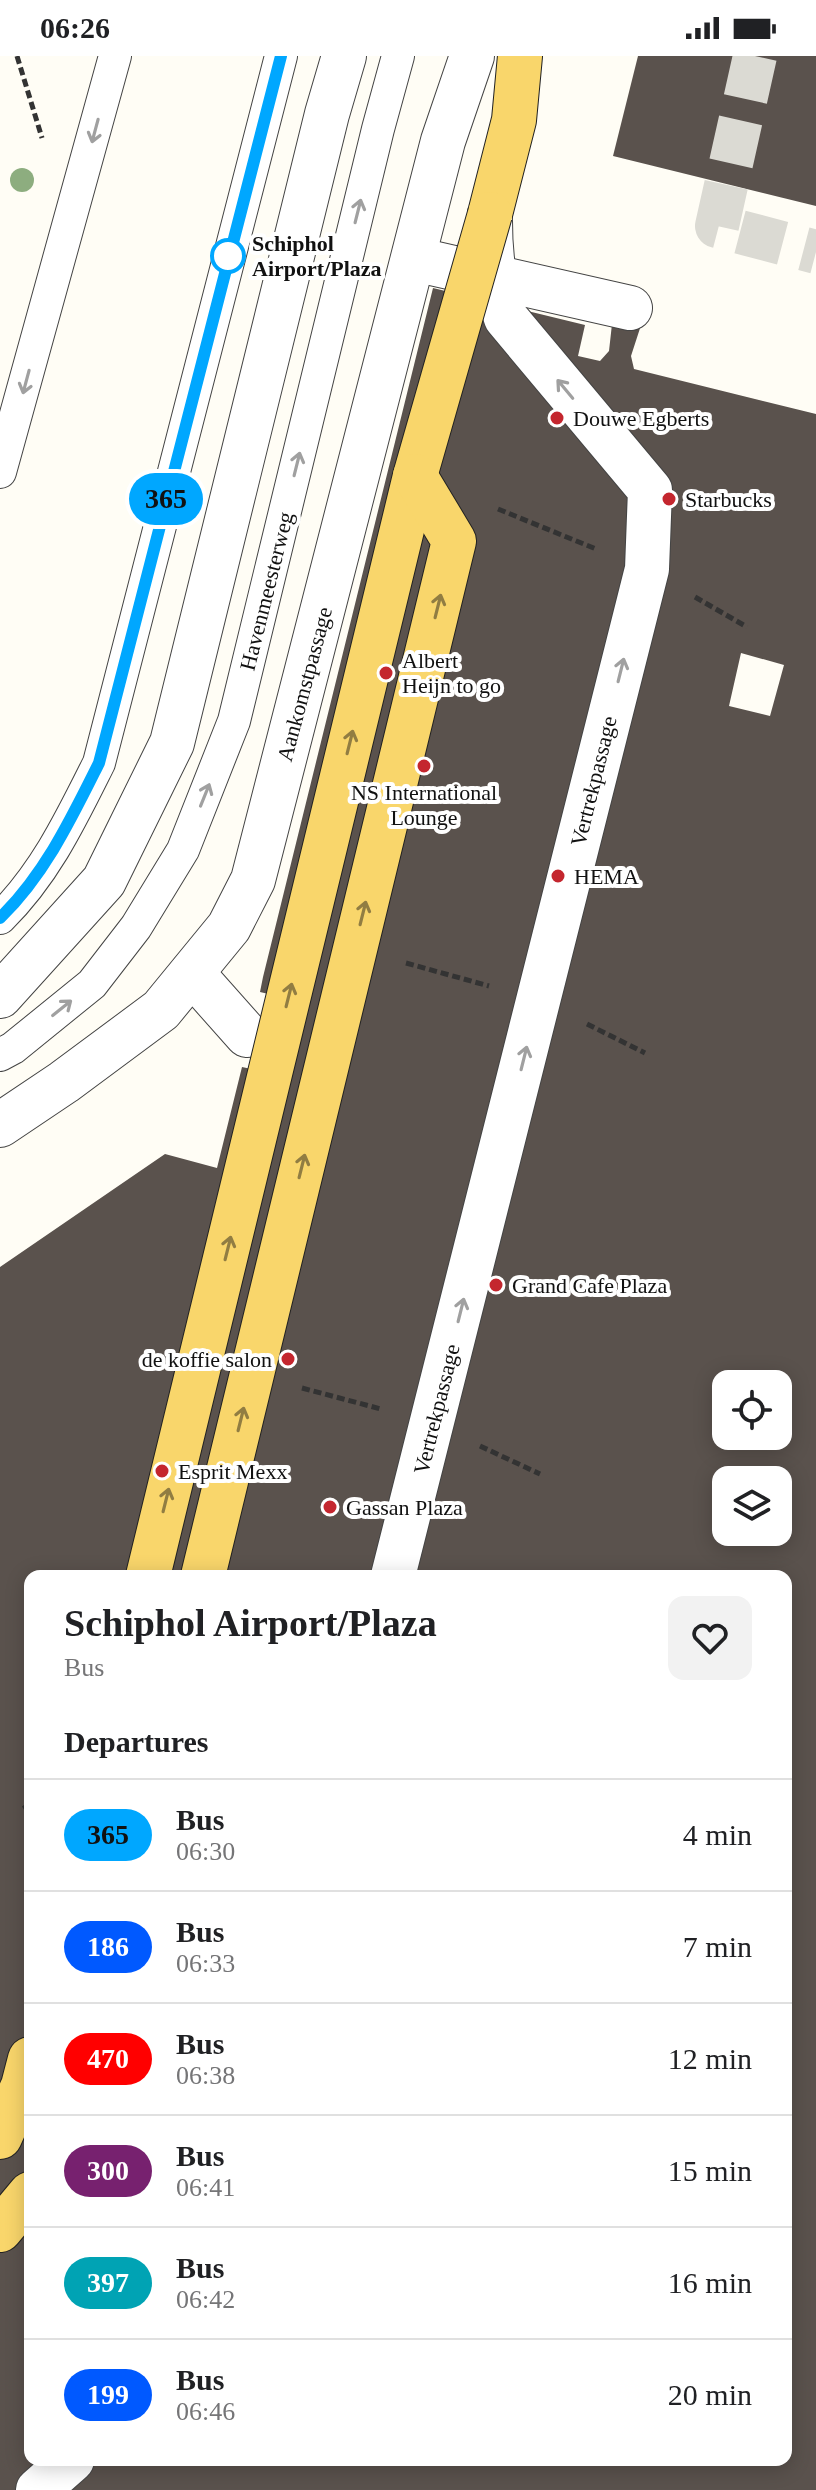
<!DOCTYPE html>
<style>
:root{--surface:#fff;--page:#f2f2f2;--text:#202124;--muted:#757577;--line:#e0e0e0}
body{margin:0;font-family:Georgia,serif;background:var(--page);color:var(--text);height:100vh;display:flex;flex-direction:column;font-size:30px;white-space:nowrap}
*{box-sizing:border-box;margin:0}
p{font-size:26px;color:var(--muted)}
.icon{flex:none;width:44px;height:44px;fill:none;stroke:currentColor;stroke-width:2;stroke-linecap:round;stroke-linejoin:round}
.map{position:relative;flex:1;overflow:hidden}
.sheet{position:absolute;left:24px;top:1514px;width:768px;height:896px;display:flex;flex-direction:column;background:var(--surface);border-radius:16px;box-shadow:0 4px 20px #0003}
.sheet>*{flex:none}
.badge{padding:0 16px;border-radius:26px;font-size:28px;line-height:52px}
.fabs{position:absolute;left:712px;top:1314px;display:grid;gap:16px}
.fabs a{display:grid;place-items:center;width:80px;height:80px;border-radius:16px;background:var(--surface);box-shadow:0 4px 20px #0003;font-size:40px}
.map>.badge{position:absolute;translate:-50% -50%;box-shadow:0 0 0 4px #fff}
h2{padding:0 40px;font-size:30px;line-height:72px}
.round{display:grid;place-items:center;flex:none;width:84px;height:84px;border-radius:16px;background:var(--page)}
.overview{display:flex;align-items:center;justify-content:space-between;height:136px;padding:0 40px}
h1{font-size:38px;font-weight:700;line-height:60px}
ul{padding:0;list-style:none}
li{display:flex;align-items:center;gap:24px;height:112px;padding:0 40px;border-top:2px solid var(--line)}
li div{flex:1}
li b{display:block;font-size:30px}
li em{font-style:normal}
li .badge{min-width:88px;font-weight:700;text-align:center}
.status{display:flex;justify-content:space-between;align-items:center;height:56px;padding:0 40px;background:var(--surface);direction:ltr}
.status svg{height:22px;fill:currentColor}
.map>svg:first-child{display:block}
.building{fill:#5a524d;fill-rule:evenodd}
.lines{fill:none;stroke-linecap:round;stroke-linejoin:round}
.street-tunnel{stroke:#dbdad3;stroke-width:44;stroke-dasharray:44 22;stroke-linecap:butt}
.lane-casing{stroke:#444;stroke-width:34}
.street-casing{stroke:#444;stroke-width:46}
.primary-casing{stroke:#222;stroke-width:46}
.path{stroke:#333;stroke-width:5;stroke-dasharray:8 4;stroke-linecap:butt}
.lane{stroke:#fff;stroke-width:32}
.street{stroke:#fff;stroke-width:44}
.primary{stroke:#f9d66b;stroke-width:44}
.primary-bridge-casing{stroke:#222;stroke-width:46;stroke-linecap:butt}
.primary-bridge{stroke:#f9d66b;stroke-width:44}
.tree{fill:#8dad7f}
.oneway{stroke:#a0a0a0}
.oneway2{stroke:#917d42}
.line-casing{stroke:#fff;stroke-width:18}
.line{stroke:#00a7ff;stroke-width:12}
.stop-dot{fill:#fff;stroke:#00a7ff;stroke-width:4}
.poi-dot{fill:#c4262e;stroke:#fff;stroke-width:3}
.labels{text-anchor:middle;stroke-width:8;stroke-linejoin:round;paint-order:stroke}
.stop-label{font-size:22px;font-weight:bold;fill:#111;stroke:#fff;text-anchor:start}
.poi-label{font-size:22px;fill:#111;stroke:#fff;text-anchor:start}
.street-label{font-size:22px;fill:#111;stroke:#fff}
</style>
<div class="status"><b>06:26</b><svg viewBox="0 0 49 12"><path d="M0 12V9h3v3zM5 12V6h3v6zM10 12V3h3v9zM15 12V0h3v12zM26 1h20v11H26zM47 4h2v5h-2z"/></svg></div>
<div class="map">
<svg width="816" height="2434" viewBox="0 0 816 2434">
<rect width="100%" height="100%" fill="#fffdf5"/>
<!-- building -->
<g class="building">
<path d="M 638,0 L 816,0 L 816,150 L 613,100 Z"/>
<path d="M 433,232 L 585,269 L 578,300 L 600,305 L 609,295 L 613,259 L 643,263 L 631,300 L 634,313 L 816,358 L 816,2434 L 0,2434 L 0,1211 L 165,1098 L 217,1112 L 242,1011 L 260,1015 L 247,995 L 255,965 L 264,958 L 277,940 L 260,936 L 263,921 ZM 741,597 L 784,609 L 770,660 L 729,650 ZM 726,1328 L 778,1328 L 778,1380 L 726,1380 ZM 726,1424 L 778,1424 L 778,1476 L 726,1476 ZM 30,1520 L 786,1520 L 786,2404 L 30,2404 Z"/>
</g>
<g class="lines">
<!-- street-tunnel -->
<path class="street-tunnel" d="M 755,0 L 717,170 L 816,196"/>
<defs>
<g id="lane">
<path d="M 0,416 L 115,0"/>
<path d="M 0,862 C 45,818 71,763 99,707 L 281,0"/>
<path d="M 0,999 L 13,992 L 92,928 L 136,871 L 183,794 L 234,665 L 378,73 L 398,0"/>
</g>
<g id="street">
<path d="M 414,203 L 630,252"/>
<path d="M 192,917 L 247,979"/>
<path d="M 0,940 L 104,825 L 172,687 L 327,58 L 344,0"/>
<path d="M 0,1069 L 64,1026 L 161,954 L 229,871 L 253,824 L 443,85 L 472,0"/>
<path d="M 393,1520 L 647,513 L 650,434 L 506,262 C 494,229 490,200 490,165"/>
<path d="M 38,2434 L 72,2404"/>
</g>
<g id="primary">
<path d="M 490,158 L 514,64 L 520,0"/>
<path d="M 0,2081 L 23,2030 L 30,2003"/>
<path d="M 0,2174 L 30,2138"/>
</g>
</defs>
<!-- lane casing -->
<use href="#lane" class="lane-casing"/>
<!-- street casing -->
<use href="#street" class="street-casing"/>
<!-- primary casing -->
<use href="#primary" class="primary-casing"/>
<!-- path -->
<g class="path">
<path d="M 17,0 L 42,82"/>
<path d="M 498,453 L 596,493"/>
<path d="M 695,541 L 747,571"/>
<path d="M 406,907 L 489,930"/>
<path d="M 587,968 L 645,997"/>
<path d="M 302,1332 L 381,1353"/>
<path d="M 480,1390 L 540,1418"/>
<path d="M 24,1749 L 30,1758"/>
</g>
<!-- lane -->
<use href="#lane" class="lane"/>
<!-- street -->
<use href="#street" class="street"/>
<!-- primary -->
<use href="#primary" class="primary"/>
<defs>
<g id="primary-bridge">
<path d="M 148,1520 L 415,420 L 490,158"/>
<path d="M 203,1520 L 454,485 L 415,420"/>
</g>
</defs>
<!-- primary-bridge casing -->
<use href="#primary-bridge" class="primary-bridge-casing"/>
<!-- primary-bridge -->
<use href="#primary-bridge" class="primary-bridge"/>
</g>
<!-- trees -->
<circle class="tree" cx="22" cy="124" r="12"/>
<!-- one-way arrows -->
<defs><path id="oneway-shaft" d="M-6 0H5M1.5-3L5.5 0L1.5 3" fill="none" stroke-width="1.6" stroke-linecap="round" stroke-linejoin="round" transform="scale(2)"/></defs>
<g class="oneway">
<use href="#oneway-shaft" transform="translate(95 75) rotate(105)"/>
<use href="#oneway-shaft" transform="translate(358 155) rotate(-76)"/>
<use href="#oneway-shaft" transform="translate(26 326) rotate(105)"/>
<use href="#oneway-shaft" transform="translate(565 333) rotate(-130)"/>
<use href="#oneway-shaft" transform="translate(297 408) rotate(-76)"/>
<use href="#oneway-shaft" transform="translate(621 614) rotate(-76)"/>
<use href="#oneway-shaft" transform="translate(205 739) rotate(-68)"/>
<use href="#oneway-shaft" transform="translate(62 952) rotate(-39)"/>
<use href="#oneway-shaft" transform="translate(524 1002) rotate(-76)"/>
<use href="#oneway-shaft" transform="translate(461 1254) rotate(-76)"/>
</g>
<g class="oneway2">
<use href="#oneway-shaft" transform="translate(438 550) rotate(-76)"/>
<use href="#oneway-shaft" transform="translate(350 686) rotate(-76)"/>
<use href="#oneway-shaft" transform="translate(363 857) rotate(-76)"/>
<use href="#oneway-shaft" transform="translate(289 939) rotate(-76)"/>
<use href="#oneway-shaft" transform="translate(302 1110) rotate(-76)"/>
<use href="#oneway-shaft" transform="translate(228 1192) rotate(-76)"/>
<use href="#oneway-shaft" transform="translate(241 1363) rotate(-76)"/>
<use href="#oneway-shaft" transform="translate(166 1444) rotate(-76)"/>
</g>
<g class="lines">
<defs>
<path id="line" d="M 0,862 C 45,818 71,763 99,707 L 281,0"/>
</defs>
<!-- line casing -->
<use href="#line" class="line-casing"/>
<!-- line -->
<use href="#line" class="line"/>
</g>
<!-- markers -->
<circle class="stop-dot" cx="228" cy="200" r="16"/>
<g class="poi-dot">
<circle cx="557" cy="362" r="8"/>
<circle cx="669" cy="443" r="8"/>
<circle cx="386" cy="617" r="8"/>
<circle cx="424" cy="710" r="8"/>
<circle cx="558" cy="820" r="8"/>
<circle cx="496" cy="1229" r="8"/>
<circle cx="288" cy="1303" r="8"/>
<circle cx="162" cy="1415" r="8"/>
<circle cx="330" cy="1451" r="8"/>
</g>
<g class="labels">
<!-- stop labels -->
<g class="stop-label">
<text x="252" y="195">Schiphol<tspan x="252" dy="25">Airport/Plaza</tspan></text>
</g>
<!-- poi labels -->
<g class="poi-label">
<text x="573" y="370">Douwe Egberts</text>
<text x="685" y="451">Starbucks</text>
<text x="402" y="612">Albert<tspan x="402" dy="25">Heijn to go</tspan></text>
<text x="424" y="744" text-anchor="middle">NS International<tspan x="424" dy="25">Lounge</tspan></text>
<text x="574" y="828">HEMA</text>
<text x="512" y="1237">Grand Cafe Plaza</text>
<text x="272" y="1311" text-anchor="end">de koffie salon</text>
<text x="178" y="1423">Esprit Mexx</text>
<text x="346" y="1459">Gassan Plaza</text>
</g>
<!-- street labels -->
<g class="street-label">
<text transform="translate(266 535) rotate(-76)" y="8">Havenmeesterweg</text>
<text transform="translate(304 628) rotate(-75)" y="8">Aankomstpassage</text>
<text transform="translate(593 725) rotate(-76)" y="8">Vertrekpassage</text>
<text transform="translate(436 1353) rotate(-76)" y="8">Vertrekpassage</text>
</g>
</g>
</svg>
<div class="fabs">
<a><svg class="icon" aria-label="locate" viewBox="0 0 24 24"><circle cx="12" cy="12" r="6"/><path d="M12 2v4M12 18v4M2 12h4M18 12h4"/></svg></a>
<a><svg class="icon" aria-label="layers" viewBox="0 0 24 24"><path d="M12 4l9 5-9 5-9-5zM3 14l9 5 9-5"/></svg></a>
</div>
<b class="badge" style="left:166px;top:443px;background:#00a7ff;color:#111">365</b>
<section class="sheet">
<div class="overview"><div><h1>Schiphol Airport/Plaza</h1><p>Bus</p></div><a class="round"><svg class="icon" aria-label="heart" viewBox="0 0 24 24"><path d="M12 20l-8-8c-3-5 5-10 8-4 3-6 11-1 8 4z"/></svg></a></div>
<h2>Departures</h2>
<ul>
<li><span class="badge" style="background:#00a7ff;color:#111">365</span><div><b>Bus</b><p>06:30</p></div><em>4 min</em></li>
<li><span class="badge" style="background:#0059ff;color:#fff">186</span><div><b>Bus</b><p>06:33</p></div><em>7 min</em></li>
<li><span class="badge" style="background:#f00;color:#fff">470</span><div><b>Bus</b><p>06:38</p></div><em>12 min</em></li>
<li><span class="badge" style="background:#77216f;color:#fff">300</span><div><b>Bus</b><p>06:41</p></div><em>15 min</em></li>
<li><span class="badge" style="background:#00a3b4;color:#fff">397</span><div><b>Bus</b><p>06:42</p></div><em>16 min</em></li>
<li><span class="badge" style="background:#0059ff;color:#fff">199</span><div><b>Bus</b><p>06:46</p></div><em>20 min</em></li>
</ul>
</section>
</div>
